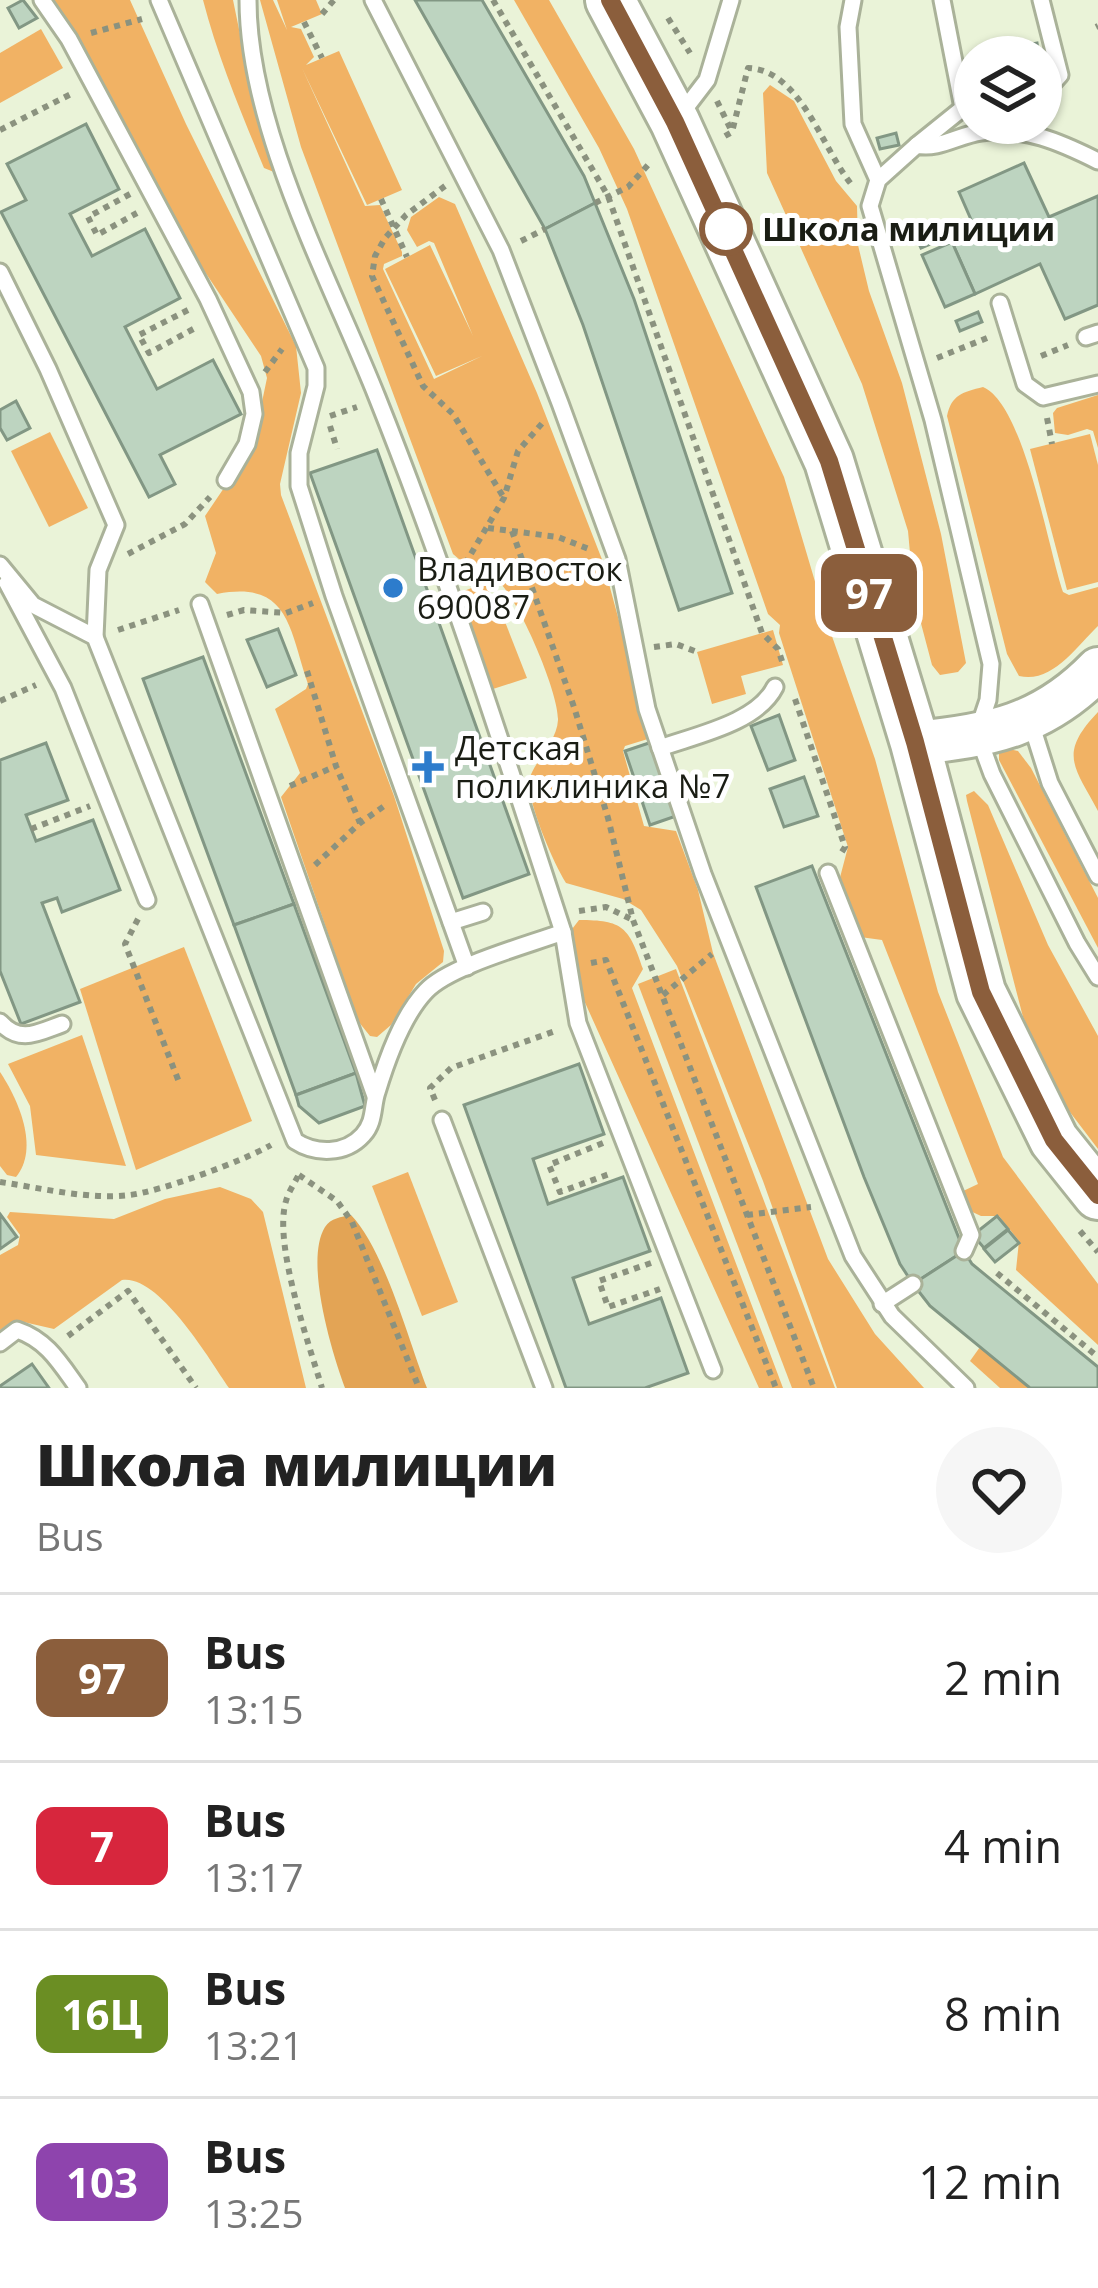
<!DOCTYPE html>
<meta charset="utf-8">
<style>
:root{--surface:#fff;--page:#f6f6f6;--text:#222;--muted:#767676;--line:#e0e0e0}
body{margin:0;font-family:"Open Sans",sans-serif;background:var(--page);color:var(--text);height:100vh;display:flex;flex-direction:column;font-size:45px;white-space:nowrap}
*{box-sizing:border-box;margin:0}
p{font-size:39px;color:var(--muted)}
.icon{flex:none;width:66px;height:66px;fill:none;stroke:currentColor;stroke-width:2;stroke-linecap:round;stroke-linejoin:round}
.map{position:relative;height:1388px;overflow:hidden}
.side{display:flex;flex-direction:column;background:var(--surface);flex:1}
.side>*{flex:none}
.badge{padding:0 24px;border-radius:18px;font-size:42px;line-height:78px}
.tools{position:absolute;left:954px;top:36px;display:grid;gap:24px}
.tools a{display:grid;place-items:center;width:108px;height:108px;border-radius:50%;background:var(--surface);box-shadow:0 3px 9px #0004;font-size:60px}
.map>.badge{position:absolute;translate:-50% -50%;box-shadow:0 0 0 6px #fff}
.round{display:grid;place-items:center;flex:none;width:126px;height:126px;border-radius:63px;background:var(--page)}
.head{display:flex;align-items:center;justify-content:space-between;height:204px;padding:0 36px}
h1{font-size:57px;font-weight:800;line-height:90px}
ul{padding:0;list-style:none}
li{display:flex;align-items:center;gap:36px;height:168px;padding:0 36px;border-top:3px solid var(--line)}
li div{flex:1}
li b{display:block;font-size:45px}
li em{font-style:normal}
li .badge{min-width:132px;font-weight:700;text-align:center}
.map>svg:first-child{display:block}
.green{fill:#f1b264}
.forest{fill:#e3a455}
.building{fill:#bdd4c0;stroke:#829784;stroke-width:3}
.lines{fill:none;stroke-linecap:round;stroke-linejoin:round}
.service-casing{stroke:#aab299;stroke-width:21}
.secondary-casing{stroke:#aab299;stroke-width:48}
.primary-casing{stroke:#aab299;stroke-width:54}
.path{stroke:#8b927f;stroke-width:6;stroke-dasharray:6 6;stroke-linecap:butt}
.service{stroke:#fff;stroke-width:15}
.secondary{stroke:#fff;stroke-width:42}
.primary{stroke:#fff;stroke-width:48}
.line-casing{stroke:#fff;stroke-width:27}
.line{stroke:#8b5e3c;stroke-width:18}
.stop-dot{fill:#fff;stroke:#8b5e3c;stroke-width:6}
.poi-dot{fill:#2d7ccc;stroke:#fff;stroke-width:4.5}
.labels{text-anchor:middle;stroke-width:10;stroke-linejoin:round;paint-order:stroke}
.stop-label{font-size:33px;font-weight:bold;fill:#1a1d14;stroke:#fff;text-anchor:start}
.poi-label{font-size:33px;fill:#1a1d14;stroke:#fff;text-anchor:start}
</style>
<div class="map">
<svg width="1098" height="1388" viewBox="0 0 1098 1388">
<rect width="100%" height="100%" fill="#eaf3d8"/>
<!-- green -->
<g class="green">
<path d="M 54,0 L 130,0 L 186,124 L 296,346 L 301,393 L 280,484 L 281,495 L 394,796 L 444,951 L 443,962 L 416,984 L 391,1025 L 377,1037 L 370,1036 L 358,1021 L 281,797 L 300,773 L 275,709 L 306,689 L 308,684 C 289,629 290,580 217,594 L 205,582 L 216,553 L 205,516 L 253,445 L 267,378 L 261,356 L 203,269 Z"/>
<path d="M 203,0 L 233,0 L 246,63 L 276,169 L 274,172 L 264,168 C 241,112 218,58 203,0 Z"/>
<path d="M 260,0 L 273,0 L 287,30 L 277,0 L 316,0 L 322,14 L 291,27 L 301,29 L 314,57 L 306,65 L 339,51 L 402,190 L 367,205 L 302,68 L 365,206 L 380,205 L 402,252 L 402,256 L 384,264 L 383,269 L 434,379 L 482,356 L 436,376 L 385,269 L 430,245 L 473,336 L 434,243 L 429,241 L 417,247 L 407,230 L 411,217 L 439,197 L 455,204 L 537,393 L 603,562 L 651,738 L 625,746 L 623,751 L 644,826 L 676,831 L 698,890 L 713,953 L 828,1259 L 875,1334 L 924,1388 L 837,1388 L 763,1181 L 677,966 L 641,910 L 623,899 L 566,883 C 553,862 532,812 529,787 C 526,768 557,745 558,720 C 559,693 520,603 500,583 C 488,570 466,567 453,554 L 301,147 Z"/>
<path d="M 514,0 L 549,0 L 634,149 L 784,477 L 827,622 L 875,759 L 938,992 L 1003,1157 L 1098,1284 L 1098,1345 L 1016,1270 L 1019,1241 L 999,1216 L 981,1216 L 966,1209 L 961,1192 L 978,1184 L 882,940 L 860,937 L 838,885 L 848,847 L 779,633 L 780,625 L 768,614 L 627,209 L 599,148 Z"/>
<path d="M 41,29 L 63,68 L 0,103 L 0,53 Z"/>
<path d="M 770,85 L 794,101 L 836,181 L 857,206 L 858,245 L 869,291 L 902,383 L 941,534 L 966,663 L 958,672 L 940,675 L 932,665 L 914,597 L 908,531 L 862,384 L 767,173 L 763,93 Z"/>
<path d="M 983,387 C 1024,404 1048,548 1063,592 L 1069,595 L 1098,587 L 1098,626 C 1076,647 1052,684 1019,676 L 1007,654 L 947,416 C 951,395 963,392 983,387 Z"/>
<path d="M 1098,395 L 1098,448 L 1093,431 L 1087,429 L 1068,435 L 1055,433 L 1053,413 L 1057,408 Z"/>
<path d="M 50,432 L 88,508 L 49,527 L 11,451 Z"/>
<path d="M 1090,434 L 1098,465 L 1098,582 L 1067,590 L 1030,449 Z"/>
<path d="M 484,583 L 500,609 L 527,678 L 493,689 L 459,593 Z"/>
<path d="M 773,630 L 783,665 L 741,676 L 746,694 L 712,704 L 697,652 Z"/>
<path d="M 1098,712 L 1098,811 C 1074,766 1058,754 1098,712 Z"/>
<path d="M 1004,748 L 1018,751 L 1031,768 L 1098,898 L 1098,948 L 999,760 L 999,752 Z"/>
<path d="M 974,791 L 988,805 L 1048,945 L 1098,1036 L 1098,1149 L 1060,1099 L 1023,1017 L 967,801 L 966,795 Z"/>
<path d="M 579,920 C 623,920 629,927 643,969 L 632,988 L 783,1388 L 759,1388 L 573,976 L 566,937 Z"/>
<path d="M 184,947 L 252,1121 L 136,1170 L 80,989 Z"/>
<path d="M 676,969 L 835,1388 L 792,1388 L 638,984 Z"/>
<path d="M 82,1035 L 126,1166 L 36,1155 L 30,1106 L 8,1064 Z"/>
<path d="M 0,1072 C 18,1099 40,1148 16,1177 L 7,1175 L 0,1166 Z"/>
<path d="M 408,1172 L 458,1302 L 422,1316 L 372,1186 Z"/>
<path d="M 220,1187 L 251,1199 L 263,1212 L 306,1388 L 229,1388 C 210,1360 159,1274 122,1280 L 54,1329 L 15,1320 L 0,1330 L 0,1255 L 18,1245 L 20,1235 L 7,1217 L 10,1212 L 114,1219 L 165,1199 Z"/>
<path d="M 980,1347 L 1030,1388 L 1000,1388 L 970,1361 Z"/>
</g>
<!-- forest -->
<path class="forest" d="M 351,1215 C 385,1251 408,1339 427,1388 L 345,1388 C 332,1353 304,1261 325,1227 C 331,1218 341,1217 351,1215 Z"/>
<!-- building -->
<g class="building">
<path d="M 23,0 L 37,18 L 19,28 L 8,8 Z"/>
<path d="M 415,0 L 482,0 L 584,176 L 595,203 L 545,229 Z"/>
<path d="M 1037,43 L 1039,57 L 1014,57 L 1013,48 Z"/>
<path d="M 86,124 L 119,189 L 70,214 L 92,256 L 145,229 L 180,298 L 125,327 L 157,389 L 213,360 L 241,414 L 160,455 L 175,484 L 149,497 L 1,212 L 26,200 L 7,164 Z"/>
<path d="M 896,133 L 899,145 L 880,149 L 877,138 Z"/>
<path d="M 1024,163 L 1049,217 L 1098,196 L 1098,305 L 1065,319 L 1040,264 L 975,294 L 952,242 L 976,231 L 959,192 Z"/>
<path d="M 595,203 L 634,299 L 732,593 L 679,610 L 583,325 L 545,229 Z"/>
<path d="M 942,224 L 947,237 L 921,248 L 915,235 Z"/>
<path d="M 952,242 L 975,294 L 945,307 L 922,255 Z"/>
<path d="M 978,312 L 982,322 L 960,331 L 956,321 Z"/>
<path d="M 16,401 L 30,428 L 7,440 L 0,428 L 0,410 Z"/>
<path d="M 377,450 L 529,874 L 463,898 L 310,473 Z"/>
<path d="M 278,629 L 296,675 L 267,687 L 247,640 Z"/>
<path d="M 203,657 L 294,904 L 234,925 L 143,679 Z"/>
<path d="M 779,715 L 795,760 L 768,770 L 751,726 Z"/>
<path d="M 652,742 L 676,816 L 650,825 L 625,751 Z"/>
<path d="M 46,743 L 68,800 L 26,815 L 36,841 L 93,820 L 120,890 L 62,912 L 57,898 L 42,903 L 80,1002 L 21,1024 L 0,971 L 0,760 Z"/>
<path d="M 804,777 L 818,816 L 784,827 L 770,789 Z"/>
<path d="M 812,866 L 964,1251 L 913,1284 L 900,1264 L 864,1177 L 756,887 Z"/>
<path d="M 294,904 L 356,1073 L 296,1095 L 234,925 Z"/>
<path d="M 579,1064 L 604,1134 L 533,1159 L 548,1204 L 623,1177 L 650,1251 L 573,1278 L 589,1324 L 661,1298 L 688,1373 L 645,1388 L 566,1388 L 464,1105 Z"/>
<path d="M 356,1073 L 365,1106 L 319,1123 L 299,1106 L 296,1095 Z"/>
<path d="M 0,1214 L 17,1237 L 0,1249 Z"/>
<path d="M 997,1216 L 1008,1229 L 984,1248 L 973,1235 Z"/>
<path d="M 1008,1230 L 1019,1243 L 995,1262 L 984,1249 Z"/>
<path d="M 964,1251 L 972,1264 L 1098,1367 L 1098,1388 L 1030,1388 L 930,1306 L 913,1284 Z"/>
<path d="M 32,1364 L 49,1388 L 0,1388 L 0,1386 Z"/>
</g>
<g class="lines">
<defs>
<g id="service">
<path d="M 42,0 L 69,39 L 208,299 L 251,392 L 254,414 L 247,444 L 226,480"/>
<path d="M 159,0 L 316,368 L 316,386 L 299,453 L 299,486 L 334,596 L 467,967"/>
<path d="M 248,0 C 248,129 330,279 377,397 C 447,572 505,754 563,932"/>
<path d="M 373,0 L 501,250 L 560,403 L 617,559 L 647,709 L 703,874 L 853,1256 L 892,1316 L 966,1388"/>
<path d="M 853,0 L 848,27 L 853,124 L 878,180"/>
<path d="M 942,0 L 963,108"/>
<path d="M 1041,0 L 1060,75 L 1052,84 L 1041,87"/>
<path d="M 681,114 L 707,80 L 731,0"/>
<path d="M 917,145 L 963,108 L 975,105"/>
<path d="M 1098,161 C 1060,142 1024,126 981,132 C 959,135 938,150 917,145 L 878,180 L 870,206 L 933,420 L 991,664 L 988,700 L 977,733 L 992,774 L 1077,943 L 1098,977"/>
<path d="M 0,272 L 48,369 L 116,525 L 98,570 L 95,637"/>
<path d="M 1000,303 L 1025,384 L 1043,397 L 1098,384"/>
<path d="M 1086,337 L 1098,333"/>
<path d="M 0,565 L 33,605 L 95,637 L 295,1141 C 315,1154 345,1155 363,1135 C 375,1122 372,1107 377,1092 C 387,1059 402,1016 426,991 C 449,966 528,945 563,932 L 578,1023 L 713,1370"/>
<path d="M 7,583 L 63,688 L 147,900"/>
<path d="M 200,604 L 375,1096"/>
<path d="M 1031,723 L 1050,783 L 1098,876"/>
<path d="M 660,748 C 696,735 757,723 775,687"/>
<path d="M 828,873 L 971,1235 L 964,1251"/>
<path d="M 451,922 L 483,912"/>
<path d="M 0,1022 C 20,1044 37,1033 62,1024"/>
<path d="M 442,1120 L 544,1388"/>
<path d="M 882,1304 L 913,1284"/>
<path d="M 0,1343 L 17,1330 C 47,1340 60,1363 78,1388"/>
</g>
<path id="secondary" d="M 915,743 C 990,736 1044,725 1098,669"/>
<path id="primary" d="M 610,0 L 675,122 L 829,461 L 915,743 L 981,992 L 1054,1140 L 1098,1195"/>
</defs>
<!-- service casing -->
<use href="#service" class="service-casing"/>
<!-- secondary casing -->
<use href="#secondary" class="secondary-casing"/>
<!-- primary casing -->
<use href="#primary" class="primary-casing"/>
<!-- path -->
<g class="path">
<path d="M 493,0 L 608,196 L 762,633 L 778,649 L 783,664"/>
<path d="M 322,14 L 334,0"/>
<path d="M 668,18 L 690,53"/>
<path d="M 304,22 L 322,58"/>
<path d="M 1096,27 L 1098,26"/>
<path d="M 91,33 L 142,19"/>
<path d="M 717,101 L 732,132"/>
<path d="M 0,130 L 73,93"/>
<path d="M 725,136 L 732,132 L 748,68 C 801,70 822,149 852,185"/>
<path d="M 445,186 L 406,215 L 385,238 L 375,256 L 372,276 L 423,386 L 453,414 L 504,498"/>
<path d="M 130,194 L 88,217 L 97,235 L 137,213"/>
<path d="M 381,199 L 407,257"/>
<path d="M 595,203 L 628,187 L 649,164"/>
<path d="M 521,241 L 545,229"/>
<path d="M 188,310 L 139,335 L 149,353 L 197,327"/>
<path d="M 1041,356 L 1068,345"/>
<path d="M 937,358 L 987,338"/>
<path d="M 265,372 L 282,349"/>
<path d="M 330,416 L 357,407"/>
<path d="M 1047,418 L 1052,444"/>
<path d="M 330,426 L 337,449"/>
<path d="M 488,528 L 558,537 L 589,549"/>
<path d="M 512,531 L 574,707 L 608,818 L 633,920 L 814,1388"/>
<path d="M 128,554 L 185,524 L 210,497"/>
<path d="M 465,564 L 504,498 L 518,451 L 545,420"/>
<path d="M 227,615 L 244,610 L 286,613 L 313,603"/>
<path d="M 118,630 L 179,610"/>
<path d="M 654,647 L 676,644 L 697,652"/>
<path d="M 307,671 L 336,766 L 360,823"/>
<path d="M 795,699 L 845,847 L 840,855"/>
<path d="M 0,701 L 36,685"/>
<path d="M 290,786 L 336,766"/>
<path d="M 31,829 L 90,806"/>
<path d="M 315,865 L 360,823 L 387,804"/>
<path d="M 579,911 L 606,907 L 633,920"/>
<path d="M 138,919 L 125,944 L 179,1082"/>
<path d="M 591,963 L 606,960 L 776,1388"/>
<path d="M 663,995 L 712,954"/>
<path d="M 435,1100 L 430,1088 L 451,1068 L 558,1030"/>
<path d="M 603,1143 L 549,1165 L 560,1192 L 612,1173"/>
<path d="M 299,1175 L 337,1201 L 352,1222 L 419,1388"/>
<path d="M 298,1176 C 294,1184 288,1193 286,1201 C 273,1244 309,1344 322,1388"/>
<path d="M 0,1182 C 41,1188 89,1200 130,1195 C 162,1191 243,1161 271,1145"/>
<path d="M 747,1215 L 811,1207"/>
<path d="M 1080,1231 L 1098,1252"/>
<path d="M 651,1263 L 599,1281 L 608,1307 L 660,1289"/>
<path d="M 997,1273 L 1098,1357"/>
<path d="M 68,1336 L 128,1291 L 196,1388"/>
</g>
<!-- service -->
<use href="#service" class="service"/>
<!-- secondary -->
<use href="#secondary" class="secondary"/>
<!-- primary -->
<use href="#primary" class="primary"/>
</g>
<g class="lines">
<defs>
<path id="line" d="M 610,0 L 675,122 L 829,461 L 915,742 L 981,992 L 1054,1140 L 1098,1195"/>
</defs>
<!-- line casing -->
<use href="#line" class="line-casing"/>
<!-- line -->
<use href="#line" class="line"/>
</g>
<!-- markers -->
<circle class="stop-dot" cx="726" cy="229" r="24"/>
<g class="poi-dot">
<circle cx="393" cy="588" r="12"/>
<path d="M422 749h12v12h12v12h-12v12h-12v-12h-12v-12h12z"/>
</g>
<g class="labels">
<!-- stop labels -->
<g class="stop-label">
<text x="762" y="241">Школа милиции</text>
</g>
<!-- poi labels -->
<g class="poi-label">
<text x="417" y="581">Владивосток<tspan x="417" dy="38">690087</tspan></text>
<text x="455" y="760">Детская<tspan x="455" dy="38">поликлиника №7</tspan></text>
</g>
</g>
</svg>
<div class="tools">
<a><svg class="icon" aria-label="layers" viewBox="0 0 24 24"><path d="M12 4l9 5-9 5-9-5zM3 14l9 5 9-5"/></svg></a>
</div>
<b class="badge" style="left:869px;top:593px;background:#8b5e3c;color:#fff">97</b>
</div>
<section class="side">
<div class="head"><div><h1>Школа милиции</h1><p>Bus</p></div><a class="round"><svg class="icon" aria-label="heart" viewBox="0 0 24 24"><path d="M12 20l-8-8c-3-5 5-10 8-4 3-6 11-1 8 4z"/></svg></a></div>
<ul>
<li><span class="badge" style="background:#8b5e3c;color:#fff">97</span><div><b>Bus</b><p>13:15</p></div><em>2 min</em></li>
<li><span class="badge" style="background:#d7263d;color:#fff">7</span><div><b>Bus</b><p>13:17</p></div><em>4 min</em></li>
<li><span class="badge" style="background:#6b8e23;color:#fff">16Ц</span><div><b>Bus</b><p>13:21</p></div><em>8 min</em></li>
<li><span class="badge" style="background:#8e44ad;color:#fff">103</span><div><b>Bus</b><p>13:25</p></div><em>12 min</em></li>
</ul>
</section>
